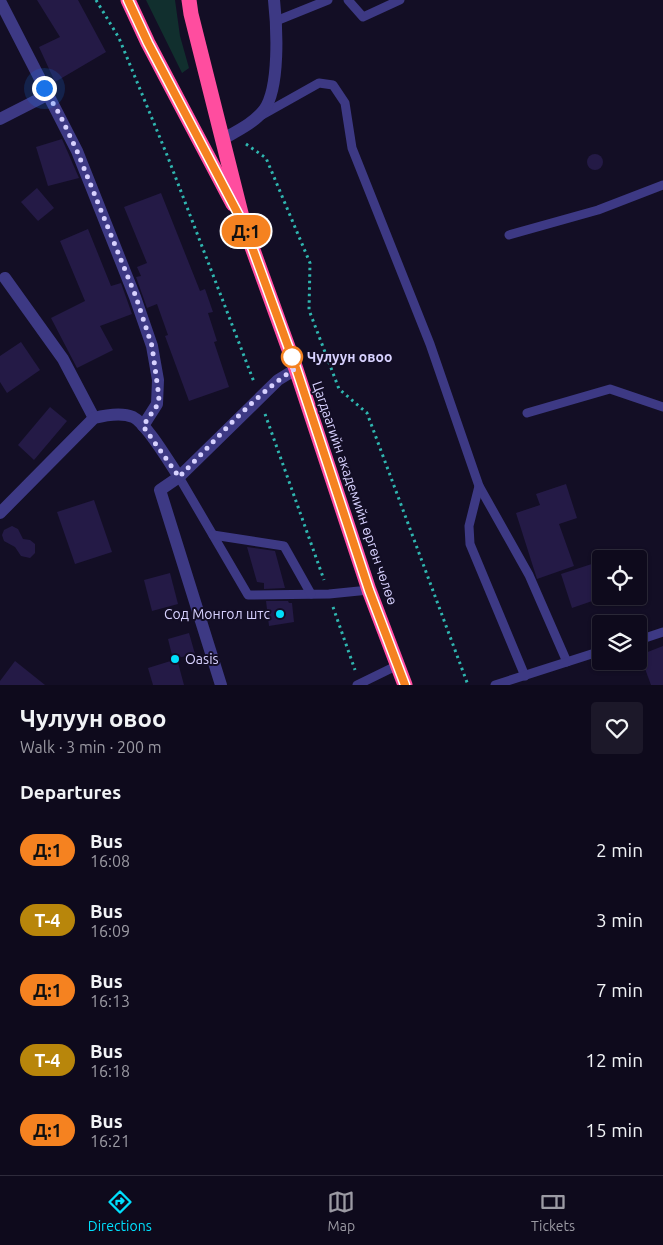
<!DOCTYPE html>
<meta charset="utf-8">
<style>
:root{--surface:#0e0a1c;--page:#1c1829;--text:#f1f3f6;--muted:#9b9aa3;--line:#2e2b3b;--accent:#00e0fd}
body{margin:0;font-family:Ubuntu,sans-serif;background:var(--page);color:var(--text);height:100vh;display:flex;flex-direction:column;font-size:19px;white-space:nowrap}
*{box-sizing:border-box;margin:0}
p{font-size:16px;color:var(--muted)}
.icon{flex:none;width:28px;height:28px;fill:none;stroke:currentColor;stroke-width:2;stroke-linecap:round;stroke-linejoin:round}
.map{position:relative;height:685px;overflow:hidden}
.panel{display:flex;flex-direction:column;background:var(--surface);flex:1}
.panel>*{flex:none}
.badge{padding:0 10px;border-radius:16px;font-size:18px;line-height:32px}
.buttons{position:absolute;left:592px;top:550px;display:grid;gap:10px}
.buttons a{display:grid;place-items:center;width:55px;height:55px;border-radius:5px;background:var(--surface);box-shadow:0 1px 4px #0004,0 0 0 1px var(--line);font-size:25px}
.you{position:absolute;width:25px;height:25px;margin:-12px;border:4px solid #fff;border-radius:50%;background:#1a73e8;box-shadow:0 0 0 8px #1a73e833}
.map>.badge{position:absolute;translate:-50% -50%;box-shadow:0 0 0 2px #fff}
h2{padding:0 20px;font-size:19px;line-height:45px}
.round{display:grid;place-items:center;flex:none;width:52px;height:52px;border-radius:5px;background:var(--page)}
.head{display:flex;align-items:center;justify-content:space-between;height:85px;padding:0 20px}
h1{font-size:24px;font-weight:700;line-height:38px}
ul{padding:0;list-style:none}
li{display:flex;align-items:center;gap:15px;height:70px;padding:0 20px}
li div{flex:1}
li b{display:block;font-size:19px}
li em{font-style:normal}
li .badge{min-width:55px;font-weight:700;text-align:center}
.menu{display:flex;justify-content:space-around;align-items:center;height:70px;border-top:1px solid var(--line);background:var(--surface);font-size:14px;color:var(--muted)}
.menu a{display:grid;justify-items:center;gap:2px}
.menu .selected{color:var(--accent)}
.map>svg:first-child{display:block}
.green{fill:#112f2e}
.building{fill:#241a46}
.lines{fill:none;stroke-linecap:round;stroke-linejoin:round}
.path{stroke:#2fb6b0;stroke-width:3;stroke-dasharray:2.5 4;stroke-linecap:butt}
.lane{stroke:#3d3984;stroke-width:9}
.street{stroke:#3d3984;stroke-width:12}
.highway{stroke:#ff4d9f;stroke-width:15}
.line-casing{stroke:#fff;stroke-width:11}
.line{stroke:#f58220;stroke-width:8}
.walk{stroke:#d8d2ff;stroke-width:5;stroke-dasharray:0 9}
.stop-dot{fill:#fff;stroke:#f58220;stroke-width:2.5}
.poi-dot{fill:#00e0fd;stroke:#130e25;stroke-width:2}
.labels{text-anchor:middle;stroke-width:4;stroke-linejoin:round;paint-order:stroke}
.stop-label{font-size:14px;font-weight:bold;fill:#d8d2ff;stroke:#130e25;text-anchor:start}
.street-label{font-size:14px;fill:#d8d2ff;stroke:#130e25}
.poi-label{font-size:14px;fill:#d8d2ff;stroke:#130e25;text-anchor:end}
</style>
<div class="map">
<svg width="663" height="685" viewBox="0 0 663 685">
<rect width="100%" height="100%" fill="#130e25"/>
<!-- green -->
<path class="green" d="M 146,0 L 175,0 L 180,36 L 189,68 L 182,73 Z"/>
<!-- building -->
<g class="building">
<path d="M 37,0 L 78,0 L 106,52 L 55,82 L 39,47 L 60,37 Z"/>
<path d="M 62,139 L 79,178 L 48,186 L 36,147 Z"/>
<circle cx="595" cy="162" r="8"/>
<path d="M 37,188 L 54,208 L 38,221 L 21,202 Z"/>
<path d="M 161,193 L 200,291 L 205,289 L 213,312 L 208,313 L 217,341 L 214,342 L 229,387 L 189,401 L 165,336 L 168,335 L 157,304 L 147,308 L 136,277 L 141,276 L 137,267 L 147,263 L 124,207 Z"/>
<path d="M 88,229 L 111,286 L 121,283 L 132,314 L 100,326 L 113,350 L 77,368 L 51,318 L 85,301 L 60,241 Z"/>
<path d="M 21,342 L 40,370 L 7,393 L 0,382 L 0,356 Z"/>
<path d="M 50,407 L 67,421 L 34,460 L 18,445 Z"/>
<path d="M 566,484 L 577,518 L 559,524 L 574,566 L 537,579 L 516,513 L 540,505 L 536,494 Z"/>
<path d="M 94,500 L 112,552 L 75,564 L 57,512 Z"/>
<path d="M 12,526 L 18,529 L 23,539 L 30,540 L 35,544 L 35,553 L 30,558 L 21,556 L 15,547 L 4,541 L 2,535 L 4,530 Z"/>
<path d="M 247,547 L 275,551 L 285,588 L 264,589 L 264,583 L 257,582 Z"/>
<path d="M 601,561 L 601,598 L 572,608 L 561,574 Z"/>
<path d="M 170,573 L 178,604 L 152,611 L 144,580 Z"/>
<path d="M 266,601 L 288,601 L 289,603 L 292,603 L 294,622 L 269,626 Z"/>
<path d="M 189,633 L 195,654 L 173,659 L 168,639 Z"/>
<path d="M 663,646 L 663,685 L 651,685 L 640,655 Z"/>
<path d="M 177,659 L 184,685 L 153,685 L 148,668 Z"/>
<path d="M 15,661 L 45,685 L 0,685 L 0,681 Z"/>
</g>
<g class="lines">
<!-- path -->
<g class="path">
<path d="M 96,0 L 119,38 L 167,155 L 254,382"/>
<path d="M 246,144 L 266,158 L 310,263 L 309,310 L 339,389 L 367,413 L 468,685"/>
<path d="M 265,414 L 324,580"/>
<path d="M 333,607 L 355,670"/>
</g>
<!-- lane -->
<g class="lane">
<path d="M 348,0 L 363,17 L 400,0"/>
<path d="M 276,21 L 328,0"/>
<path d="M 262,115 L 319,83 L 333,85 L 345,103 L 352,148 L 430,344 L 479,486 L 529,575 L 567,662"/>
<path d="M 509,235 L 598,210 L 663,185"/>
<path d="M 527,413 L 610,389 L 663,407"/>
<path d="M 179,477 L 248,595 L 329,594 L 369,590"/>
<path d="M 479,486 L 469,526 L 470,544 L 525,676"/>
<path d="M 213,535 L 284,546 L 311,594"/>
<path d="M 639,640 L 663,632"/>
<path d="M 357,685 L 398,665"/>
<path d="M 495,685 L 601,651"/>
</g>
<!-- street -->
<g class="street">
<path d="M 0,1 L 77,151 L 135,297 L 152,346 L 158,380 L 157,404 L 143,426"/>
<path d="M 0,119 L 47,95"/>
<path d="M 223,139 C 237,131 254,123 264,110 C 280,88 277,27 274,0"/>
<path d="M 5,278 L 63,359 L 94,418"/>
<path d="M 0,513 L 94,418 C 106,415 121,412 133,417 C 147,424 169,462 179,477"/>
<path d="M 221,685 L 160,490 L 179,477 L 278,380 L 296,369"/>
</g>
<!-- highway -->
<g class="highway">
<path d="M 128,0 L 148,43 L 233,204"/>
<path d="M 189,0 L 191,14 L 244,225 L 296,369 L 369,590 L 405,685"/>
</g>
</g>
<g class="lines">
<defs>
<path id="line" d="M 128,0 L 148,43 L 244,225 L 296,368 L 369,590 L 405,685"/>
</defs>
<!-- line casing -->
<use href="#line" class="line-casing"/>
<!-- line -->
<use href="#line" class="line"/>
<!-- walk -->
<path class="walk" d="M 44,88 L 60,115 L 77,151 L 136,297 L 152,346 L 159,397 L 158,404 L 143,426 L 179,477 C 216,440 252,397 296,368 L 292,357"/>
</g>
<!-- markers -->
<circle class="stop-dot" cx="292" cy="357" r="10"/>
<g class="poi-dot">
<circle cx="280" cy="614" r="5"/>
<circle cx="175" cy="659" r="5"/>
</g>
<g class="labels">
<!-- stop labels -->
<g class="stop-label">
<text x="307" y="362">Чулуун овоо</text>
</g>
<!-- street labels -->
<g class="street-label">
<text transform="translate(355 493) rotate(71)" y="5">Цагдаагийн академийн өргөн чөлөө</text>
</g>
<!-- poi labels -->
<g class="poi-label">
<text x="270" y="619">Сод Монгол штс</text>
<text x="185" y="664" text-anchor="start">Oasis</text>
</g>
</g>
</svg>
<div class="buttons">
<a><svg class="icon" aria-label="locate" viewBox="0 0 24 24"><circle cx="12" cy="12" r="6"/><path d="M12 2v4M12 18v4M2 12h4M18 12h4"/></svg></a>
<a><svg class="icon" aria-label="layers" viewBox="0 0 24 24"><path d="M12 4l9 5-9 5-9-5zM3 14l9 5 9-5"/></svg></a>
</div>
<div class="you" style="left:44px;top:88px"></div>
<b class="badge" style="left:246px;top:231px;background:#f58220;color:#111">Д:1</b>
</div>
<section class="panel">
<div class="head"><div><h1>Чулуун овоо</h1><p>Walk · 3 min · 200 m</p></div><a class="round"><svg class="icon" aria-label="heart" viewBox="0 0 24 24"><path d="M12 20l-8-8c-3-5 5-10 8-4 3-6 11-1 8 4z"/></svg></a></div>
<h2>Departures</h2>
<ul>
<li><span class="badge" style="background:#f58220;color:#111">Д:1</span><div><b>Bus</b><p>16:08</p></div><em>2 min</em></li>
<li><span class="badge" style="background:#b8860b;color:#fff">Т-4</span><div><b>Bus</b><p>16:09</p></div><em>3 min</em></li>
<li><span class="badge" style="background:#f58220;color:#111">Д:1</span><div><b>Bus</b><p>16:13</p></div><em>7 min</em></li>
<li><span class="badge" style="background:#b8860b;color:#fff">Т-4</span><div><b>Bus</b><p>16:18</p></div><em>12 min</em></li>
<li><span class="badge" style="background:#f58220;color:#111">Д:1</span><div><b>Bus</b><p>16:21</p></div><em>15 min</em></li>
</ul>
</section>
<nav class="menu">
<a class="selected"><svg class="icon" aria-label="directions" viewBox="0 0 24 24"><path d="M12 3l9 9-9 9-9-9zM9 14v-3h6M13 9l2 2-2 2"/></svg>Directions</a>
<a><svg class="icon" aria-label="map" viewBox="0 0 24 24"><path d="M3 6l6-2 6 2 6-2v14l-6 2-6-2-6 2zM9 4v14M15 6v14"/></svg>Map</a>
<a><svg class="icon" aria-label="tickets" viewBox="0 0 24 24"><path d="M3 7h18v10H3zM15 7v10"/></svg>Tickets</a>
</nav>
